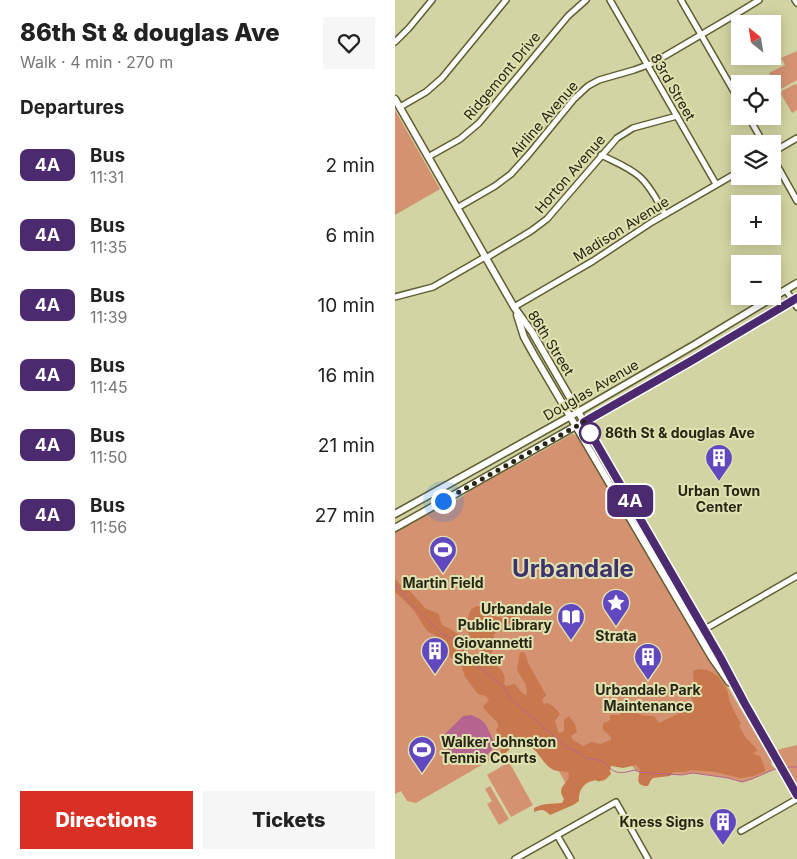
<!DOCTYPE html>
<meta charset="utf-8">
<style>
:root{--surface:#fff;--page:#f6f6f6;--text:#222;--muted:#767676;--accent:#d93025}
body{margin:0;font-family:Inter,sans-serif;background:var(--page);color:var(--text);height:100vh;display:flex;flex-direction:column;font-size:19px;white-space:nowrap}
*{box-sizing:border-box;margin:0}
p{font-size:16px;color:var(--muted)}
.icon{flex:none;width:28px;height:28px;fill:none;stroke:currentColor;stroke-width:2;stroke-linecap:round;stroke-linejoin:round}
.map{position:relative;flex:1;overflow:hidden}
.sheet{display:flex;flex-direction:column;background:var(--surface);width:395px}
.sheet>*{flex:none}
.badge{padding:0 10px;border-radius:8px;font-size:18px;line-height:32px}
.needle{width:32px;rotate:330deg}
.tools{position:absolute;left:336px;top:15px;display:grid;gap:10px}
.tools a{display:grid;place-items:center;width:50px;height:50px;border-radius:0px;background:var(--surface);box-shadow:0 2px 12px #0003;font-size:25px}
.you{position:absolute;width:25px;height:25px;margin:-12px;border:4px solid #fff;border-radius:50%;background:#1a73e8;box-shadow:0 0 0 8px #1a73e833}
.map>.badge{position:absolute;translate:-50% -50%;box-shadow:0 0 0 2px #fff}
h2{padding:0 20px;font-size:19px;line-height:45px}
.round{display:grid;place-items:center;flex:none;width:52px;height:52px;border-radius:0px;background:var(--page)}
.summary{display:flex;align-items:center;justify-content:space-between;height:85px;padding:0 20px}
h1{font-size:24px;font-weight:800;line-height:38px}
.primary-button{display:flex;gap:10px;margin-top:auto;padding:10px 20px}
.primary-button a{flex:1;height:58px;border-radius:0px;background:var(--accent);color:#fff;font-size:20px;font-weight:800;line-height:58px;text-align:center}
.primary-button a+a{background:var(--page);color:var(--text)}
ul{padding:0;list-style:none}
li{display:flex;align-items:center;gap:15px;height:70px;padding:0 20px}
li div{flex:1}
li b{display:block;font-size:19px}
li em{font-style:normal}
li .badge{min-width:55px;font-weight:700;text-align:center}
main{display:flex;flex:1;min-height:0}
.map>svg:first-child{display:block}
.green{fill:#d49271}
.forest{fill:#c9774c}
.water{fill:#b66590}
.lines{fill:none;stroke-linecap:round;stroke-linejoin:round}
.stream{stroke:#b66590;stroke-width:1}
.minor-casing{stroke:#5e5e31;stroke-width:8}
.major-casing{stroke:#5e5e31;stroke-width:9}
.minor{stroke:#fff;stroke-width:5}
.major{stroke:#fff;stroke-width:6}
.line-casing{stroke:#fff;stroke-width:11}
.line{stroke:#4c2a6f;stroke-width:8}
.walk{stroke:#272614;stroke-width:5;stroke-dasharray:0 9}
.stop-dot{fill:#fff;stroke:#4c2a6f;stroke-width:2.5}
.labels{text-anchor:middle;stroke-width:4;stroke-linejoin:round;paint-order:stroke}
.street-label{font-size:14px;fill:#272614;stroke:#e0e1b0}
.stop-label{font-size:14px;font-weight:bold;fill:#272614;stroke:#e0e1b0;text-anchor:start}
.poi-label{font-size:14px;font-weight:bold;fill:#272614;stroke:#e0e1b0}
.town-label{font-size:24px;font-weight:bold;fill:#3c326e;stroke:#e0e1b0}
</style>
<main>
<section class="sheet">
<div class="summary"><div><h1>86th St &amp; douglas Ave</h1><p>Walk · 4 min · 270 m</p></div><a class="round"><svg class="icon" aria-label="heart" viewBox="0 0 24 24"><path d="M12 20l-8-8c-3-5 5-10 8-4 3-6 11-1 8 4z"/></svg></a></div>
<h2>Departures</h2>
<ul>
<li><span class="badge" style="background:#4c2a6f;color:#fff">4A</span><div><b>Bus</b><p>11:31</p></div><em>2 min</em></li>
<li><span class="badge" style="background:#4c2a6f;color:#fff">4A</span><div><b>Bus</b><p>11:35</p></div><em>6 min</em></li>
<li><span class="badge" style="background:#4c2a6f;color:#fff">4A</span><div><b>Bus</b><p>11:39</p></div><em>10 min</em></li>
<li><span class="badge" style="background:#4c2a6f;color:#fff">4A</span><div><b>Bus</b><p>11:45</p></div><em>16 min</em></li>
<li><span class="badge" style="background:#4c2a6f;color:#fff">4A</span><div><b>Bus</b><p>11:50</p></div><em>21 min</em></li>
<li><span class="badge" style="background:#4c2a6f;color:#fff">4A</span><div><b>Bus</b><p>11:56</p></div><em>27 min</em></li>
</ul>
<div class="primary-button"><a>Directions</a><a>Tickets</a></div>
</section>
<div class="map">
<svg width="402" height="859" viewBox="0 0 402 859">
<rect width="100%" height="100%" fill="#d3d4a3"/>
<!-- green -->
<g class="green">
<path d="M 402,51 L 402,80 L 384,90 L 374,73 L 390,65 L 386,58 Z"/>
<path d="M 400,84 L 402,85 L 402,110 L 397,113 L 386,94 L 387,91 Z"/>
<path d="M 0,110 L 45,189 L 0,215 Z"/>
<path d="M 177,434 L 182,436 L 187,442 C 209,481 230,520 256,557 L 377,762 L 376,764 L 380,769 L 357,779 L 347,782 L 333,778 L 298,773 L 286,775 L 244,772 L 240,770 L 232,757 L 174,789 L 142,733 L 21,803 L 12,801 L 6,791 L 0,794 L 0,531 C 9,526 18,520 27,516 C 42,509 68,500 78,487 L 107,471 L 128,462 Z"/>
<path d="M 402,745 L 402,795 L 377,751 Z"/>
<path d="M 114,762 L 138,805 L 116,817 L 92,775 Z"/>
<path d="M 95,786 L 114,819 L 104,825 L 92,804 L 97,801 L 90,789 Z"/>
</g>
<!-- forest -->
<path class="forest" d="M 0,579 L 9,588 L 15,591 L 30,608 L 44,614 C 46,630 50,624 60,632 C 63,634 66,638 69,642 C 67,650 66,663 77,664 L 86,654 L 87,648 C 85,646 83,645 81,643 C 70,635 71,621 76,609 L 82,606 L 88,607 C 98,618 105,621 118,613 L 121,618 L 119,621 L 99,634 L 99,639 L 102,640 C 102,650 92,655 88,663 L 92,665 L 97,663 C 105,667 112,674 109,684 L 111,686 L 120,684 L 127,693 L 131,695 L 132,693 L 131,685 L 122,670 L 125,653 L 127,652 L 130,653 L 133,663 L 151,695 L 147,700 L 149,704 L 151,703 C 155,703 163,710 165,714 L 160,721 L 163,732 L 165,733 L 169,731 L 169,720 L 174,716 L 180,724 L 182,732 L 176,736 L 178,740 L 188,746 L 197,742 L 205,744 L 208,743 L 216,740 L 216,737 L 208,730 L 208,723 L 212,722 L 215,720 L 215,715 L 225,715 L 230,707 L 234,705 C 240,715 249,716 259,716 L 264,723 L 295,708 L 299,703 L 293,691 L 299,683 L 298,671 C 313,665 326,676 332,690 C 334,694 333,698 335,702 C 338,709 342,717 346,724 L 344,726 L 351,738 L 360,747 L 363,751 L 359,752 L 359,754 L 365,756 L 370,768 L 370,771 L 359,776 L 345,778 L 320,772 L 296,770 L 290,772 L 278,772 L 275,776 L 258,778 L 256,780 L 253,786 C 239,786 244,777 245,769 L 241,765 L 228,768 L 217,766 L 216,766 L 215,771 L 216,774 C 213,777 210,781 206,781 C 199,782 204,779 197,781 C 188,783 183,792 184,801 L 178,805 L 155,815 C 149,809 147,809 139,812 L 139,808 C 148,803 157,804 167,803 L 169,799 C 168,798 166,793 166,791 C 167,782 177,781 173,772 C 168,771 161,772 157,769 C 145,763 142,741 122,745 C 115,747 112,753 106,757 L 105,752 L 110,745 L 111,741 L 107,739 L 101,730 L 103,727 L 103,723 L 89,709 L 88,706 L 94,701 L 91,696 L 83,694 L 70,677 L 66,664 L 60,656 L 56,658 C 52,653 54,648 51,643 C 46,636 40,637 34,632 C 28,627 25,619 20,612 C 15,605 7,599 0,592 Z"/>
<!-- water -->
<path class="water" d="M 76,715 C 87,719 90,722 95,733 C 103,748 96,754 82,759 C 77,761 70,764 64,762 C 58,761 55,757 51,753 L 52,750 L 55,744 L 50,734 L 68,716 Z"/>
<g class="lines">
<!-- stream -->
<g class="stream">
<path d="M 0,584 L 13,601 L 48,635 L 54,637 L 59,641 L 69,651 L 76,661 L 88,670 L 107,686 L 112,691 L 114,698 L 166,742 C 171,750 183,749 190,758 C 195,759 201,759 206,761 C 211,763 212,766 216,769 C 223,775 232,772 240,770 L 244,772 L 255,773 L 287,775 L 298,773 L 333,778 L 347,782 L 357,779 L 380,769 L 383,769"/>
<path d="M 390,768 L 395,767 L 402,767"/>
</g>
<defs>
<g id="minor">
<path d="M 215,0 L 321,184"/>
<path d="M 286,0 L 345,102"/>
<path d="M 400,0 L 402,3"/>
<path d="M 0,42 L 14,28 L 37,0"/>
<path d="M 5,107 L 31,92 L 47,78 L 111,0"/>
<path d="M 353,116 L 369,144"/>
<path d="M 378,152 L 402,138"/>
<path d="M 206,155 C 220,162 234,167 245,177 C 256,187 263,202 270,214"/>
<path d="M 33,157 L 65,139 L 84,123 L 173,16 L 191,0"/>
<path d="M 378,158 L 402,201"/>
<path d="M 62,208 L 100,186 L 116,174 L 134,154 L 179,99 L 193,86 L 204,80 L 239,70 L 258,63 L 338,16 L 364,0"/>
<path d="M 91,258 L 136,231 L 152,219 L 222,138 L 238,128 L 282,116"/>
<path d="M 391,290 L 402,307"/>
<path d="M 0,297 L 38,287 L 90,257"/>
<path d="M 119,307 L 198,261 L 257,222 L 345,171"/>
<path d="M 310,629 L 402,576"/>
<path d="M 346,831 L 402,799"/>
<path d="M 162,835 L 176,859"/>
<path d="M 120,859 L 221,802 L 253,859"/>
</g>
<g id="major">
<path d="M 0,99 L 119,307 L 137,332 L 325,657 L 350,704 L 402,795"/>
<path d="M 122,315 L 129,337 L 139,355 L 317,658 L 334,682"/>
<path d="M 0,514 L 183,412 L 299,345 L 402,283"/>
<path d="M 0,528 L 296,361 L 402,298"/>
</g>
</defs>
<!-- minor casing -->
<use href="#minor" class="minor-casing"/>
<!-- major casing -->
<use href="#major" class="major-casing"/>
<!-- minor -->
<use href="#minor" class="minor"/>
<!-- major -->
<use href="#major" class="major"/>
</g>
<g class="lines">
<defs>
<path id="line" d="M 402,298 L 296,361 L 189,422 L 325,657 L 350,704 L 402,795"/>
</defs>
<!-- line casing -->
<use href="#line" class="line-casing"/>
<!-- line -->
<use href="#line" class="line"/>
<!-- walk -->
<path class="walk" d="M 48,501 L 189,422 L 195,433"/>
</g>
<!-- icons -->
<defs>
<symbol id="building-pin" viewBox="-11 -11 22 30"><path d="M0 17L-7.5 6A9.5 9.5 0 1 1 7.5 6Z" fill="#6147c0" stroke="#e0e1b0"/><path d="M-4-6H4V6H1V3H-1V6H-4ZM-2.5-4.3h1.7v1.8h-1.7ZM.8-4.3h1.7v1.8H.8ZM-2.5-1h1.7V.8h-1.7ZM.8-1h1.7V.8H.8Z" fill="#fff"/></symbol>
<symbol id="stadium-pin" viewBox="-11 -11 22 30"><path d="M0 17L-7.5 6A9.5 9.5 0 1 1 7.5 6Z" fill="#6147c0" stroke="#e0e1b0"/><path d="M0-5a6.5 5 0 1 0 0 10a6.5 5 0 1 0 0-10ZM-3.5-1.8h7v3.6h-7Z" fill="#fff"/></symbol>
<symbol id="sight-pin" viewBox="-11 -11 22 30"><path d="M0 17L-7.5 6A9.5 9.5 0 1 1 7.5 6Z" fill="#6147c0" stroke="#e0e1b0"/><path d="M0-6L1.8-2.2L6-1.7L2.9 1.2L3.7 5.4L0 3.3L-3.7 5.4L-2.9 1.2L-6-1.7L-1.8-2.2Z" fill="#fff"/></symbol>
<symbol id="library-pin" viewBox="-11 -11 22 30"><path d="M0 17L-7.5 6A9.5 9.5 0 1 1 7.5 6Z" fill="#6147c0" stroke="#e0e1b0"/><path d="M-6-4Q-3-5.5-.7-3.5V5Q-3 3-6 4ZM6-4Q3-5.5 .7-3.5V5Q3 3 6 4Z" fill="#fff"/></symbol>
</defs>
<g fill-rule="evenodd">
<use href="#building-pin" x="308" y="442" width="32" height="43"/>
<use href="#stadium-pin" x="32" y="534" width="32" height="43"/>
<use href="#sight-pin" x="205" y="587" width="32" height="43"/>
<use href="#library-pin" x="160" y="601" width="32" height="43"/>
<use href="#building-pin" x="24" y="635" width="32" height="43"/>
<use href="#building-pin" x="237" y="641" width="32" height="43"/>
<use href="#stadium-pin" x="11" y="734" width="32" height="43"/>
<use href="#building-pin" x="312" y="806" width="32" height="43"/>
</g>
<!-- markers -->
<circle class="stop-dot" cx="195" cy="433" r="10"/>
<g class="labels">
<!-- street labels -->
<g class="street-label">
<text transform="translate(107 76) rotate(-50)" y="5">Ridgemont Drive</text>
<text transform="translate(278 87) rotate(60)" y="5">83rd Street</text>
<text transform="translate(149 119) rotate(-49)" y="5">Airline Avenue</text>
<text transform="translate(175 174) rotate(-49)" y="5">Horton Avenue</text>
<text transform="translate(226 229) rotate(-32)" y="5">Madison Avenue</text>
<text transform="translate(156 343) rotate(58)" y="5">86th Street</text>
<text transform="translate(196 390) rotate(-30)" y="5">Douglas Avenue</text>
</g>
<!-- stop labels -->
<g class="stop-label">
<text x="210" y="438">86th St &amp; douglas Ave</text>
</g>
<!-- poi labels -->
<g class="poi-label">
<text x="324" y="496">Urban Town<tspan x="324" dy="16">Center</tspan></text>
<text x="48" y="588">Martin Field</text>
<text x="157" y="614" text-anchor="end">Urbandale<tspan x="157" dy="16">Public Library</tspan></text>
<text x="221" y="641">Strata</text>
<text x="59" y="648" text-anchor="start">Giovannetti<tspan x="59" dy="16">Shelter</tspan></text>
<text x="253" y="695">Urbandale Park<tspan x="253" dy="16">Maintenance</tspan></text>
<text x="46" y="747" text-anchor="start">Walker Johnston<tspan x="46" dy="16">Tennis Courts</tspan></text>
<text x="309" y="827" text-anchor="end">Kness Signs</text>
</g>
<!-- town labels -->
<g class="town-label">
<text x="178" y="577">Urbandale</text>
</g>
</g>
</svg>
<div class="tools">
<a><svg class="needle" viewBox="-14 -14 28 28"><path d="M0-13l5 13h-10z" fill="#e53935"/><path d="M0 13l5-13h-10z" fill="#767676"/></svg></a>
<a><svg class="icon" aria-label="locate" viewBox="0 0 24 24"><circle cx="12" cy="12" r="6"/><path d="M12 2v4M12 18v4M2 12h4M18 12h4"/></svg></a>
<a><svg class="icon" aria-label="layers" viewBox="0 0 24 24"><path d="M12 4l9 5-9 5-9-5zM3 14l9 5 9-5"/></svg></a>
<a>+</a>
<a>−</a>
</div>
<div class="you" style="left:48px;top:501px"></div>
<b class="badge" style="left:235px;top:501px;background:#4c2a6f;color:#fff">4A</b>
</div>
</main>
